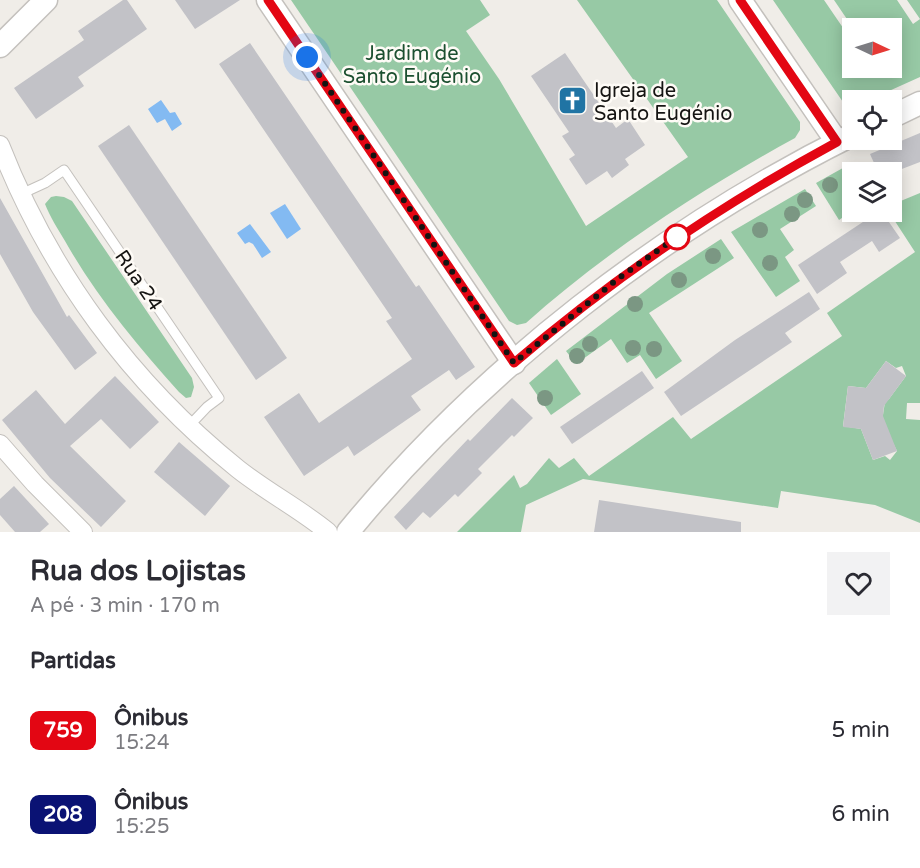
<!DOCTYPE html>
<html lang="pt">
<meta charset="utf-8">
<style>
:root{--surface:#fff;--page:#f2f2f3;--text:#2b2b33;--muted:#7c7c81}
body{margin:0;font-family:"Varela Round",sans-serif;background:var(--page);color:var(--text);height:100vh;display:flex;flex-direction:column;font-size:22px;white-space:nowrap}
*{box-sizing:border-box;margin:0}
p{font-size:20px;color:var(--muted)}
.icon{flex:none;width:33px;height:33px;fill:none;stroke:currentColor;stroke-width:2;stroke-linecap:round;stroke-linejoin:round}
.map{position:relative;height:532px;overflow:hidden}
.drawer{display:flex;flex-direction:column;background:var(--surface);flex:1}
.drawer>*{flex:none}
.badge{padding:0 12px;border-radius:9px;font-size:21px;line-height:39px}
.needle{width:39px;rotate:94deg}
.controls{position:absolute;left:842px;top:18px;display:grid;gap:12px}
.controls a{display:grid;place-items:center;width:60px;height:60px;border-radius:0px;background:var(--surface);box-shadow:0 3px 15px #0003;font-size:30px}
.you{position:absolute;width:30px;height:30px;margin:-15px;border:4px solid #fff;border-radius:50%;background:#1a73e8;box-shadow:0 0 0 9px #1a73e833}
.map>.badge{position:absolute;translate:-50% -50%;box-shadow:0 0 0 3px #fff}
h2{padding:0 30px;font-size:22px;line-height:54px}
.round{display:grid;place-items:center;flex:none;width:63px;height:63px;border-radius:0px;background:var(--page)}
.head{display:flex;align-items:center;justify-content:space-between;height:102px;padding:0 30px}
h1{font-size:28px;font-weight:800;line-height:45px}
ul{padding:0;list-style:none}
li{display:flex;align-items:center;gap:18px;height:84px;padding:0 30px}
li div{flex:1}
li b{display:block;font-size:22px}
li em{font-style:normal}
li .badge{min-width:66px;font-weight:700;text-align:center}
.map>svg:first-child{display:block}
.green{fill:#97c9a5;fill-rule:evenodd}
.water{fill:#83baf2}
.building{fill:#c2c2c7}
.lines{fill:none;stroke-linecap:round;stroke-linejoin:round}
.service-casing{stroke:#c4c1bd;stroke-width:11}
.minor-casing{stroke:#c4c1bd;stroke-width:20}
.tertiary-casing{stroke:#c4c1bd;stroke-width:25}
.service{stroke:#fff;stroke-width:9}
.minor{stroke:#fff;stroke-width:18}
.tertiary{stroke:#fff;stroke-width:22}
.tree{fill:#7b9783}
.line-casing{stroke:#fff;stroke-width:14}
.line{stroke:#e30613;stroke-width:9}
.walk{stroke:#151412;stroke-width:6;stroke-dasharray:0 10.8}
.stop-dot{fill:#fff;stroke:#e30613;stroke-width:3}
.labels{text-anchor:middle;stroke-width:5;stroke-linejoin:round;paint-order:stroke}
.park-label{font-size:20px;fill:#1c5030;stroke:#fefbf6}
.poi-label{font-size:20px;fill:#151412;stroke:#fefbf6;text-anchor:start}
.street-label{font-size:20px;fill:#151412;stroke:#fefbf6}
</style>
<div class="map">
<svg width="920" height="532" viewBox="0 0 920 532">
<rect width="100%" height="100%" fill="#f0ede8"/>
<!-- green -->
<g class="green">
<path d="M 291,0 L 480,0 L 490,15 L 466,31 L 499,79 L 586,226 L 688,157 L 577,0 L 717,0 L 800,122 L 800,130 L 795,138 C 703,188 604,253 526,323 L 517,325 L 509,321 Z"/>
<path d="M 773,0 L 824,0 L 852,41 L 852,68 L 891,68 L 891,28 L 853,28 L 834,0 L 897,0 L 913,24 L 920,19 L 907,0 L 920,0 L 920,77 L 869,100 L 852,100 L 852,107 L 845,105 Z"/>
<path d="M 850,164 L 855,172 L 852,172 L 852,211 L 839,220 L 816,183 Z"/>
<path d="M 805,189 L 816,206 L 780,229 L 794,250 L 785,257 L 800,281 L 776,297 L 731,232 Z"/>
<path d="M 920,193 L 920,403 L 907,403 L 906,419 L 920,420 L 920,523 L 875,505 L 781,491 L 778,508 L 583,479 L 526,505 L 521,532 L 457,532 L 514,475 L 520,488 L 527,484 L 549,458 L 559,468 L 574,458 L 589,476 L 673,417 L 691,439 L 842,336 L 827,313 L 915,252 L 889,212 L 891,212 L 891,205 ZM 886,361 L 896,368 L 902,366 L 906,376 L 889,399 L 885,402 L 882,421 L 897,451 L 890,460 L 885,456 L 873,460 L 861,429 L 843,426 L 848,386 L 866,388 Z"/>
<path d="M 56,196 L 64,197 L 72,201 L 192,378 L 194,387 L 191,397 L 186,398 L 179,392 C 137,345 96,296 65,241 C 58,229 50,217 45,204 L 51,197 Z"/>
<path d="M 721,239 L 734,258 L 649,313 L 682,361 L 656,379 L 640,355 L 627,363 L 611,339 L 576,364 L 566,351 L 667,274 Z"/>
<path d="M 557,359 L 581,394 L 551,415 L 529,383 Z"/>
</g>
<!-- water -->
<g class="water">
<path d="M 161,100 L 170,113 L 175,112 L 182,124 L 172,131 L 165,119 L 157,123 L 148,109 Z"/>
<path d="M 285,204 L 301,229 L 287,239 L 270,213 Z"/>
<path d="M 250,224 L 271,252 L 262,258 L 253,244 L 249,242 L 245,244 L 237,233 Z"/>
</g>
<!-- building -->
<g class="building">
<path d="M 123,0 L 127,0 L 147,29 L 78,77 L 84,86 L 36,119 L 14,88 L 84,40 L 78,31 Z"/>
<path d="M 175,0 L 240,0 L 195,29 Z"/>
<path d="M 250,43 L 416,287 L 419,285 L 475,367 L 456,380 L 449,370 L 411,396 L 421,410 L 354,456 L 348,446 L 304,476 L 264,417 L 299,393 L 319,423 L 412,359 L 386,321 L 392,318 L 219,64 Z"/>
<path d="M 565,53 L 616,128 L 628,119 L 645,145 L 625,159 L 629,165 L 612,178 L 607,171 L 586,185 L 569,159 L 575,155 L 562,136 L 569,132 L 531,76 Z"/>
<path d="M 129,125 L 287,358 L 256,380 L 98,146 Z"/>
<path d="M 920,133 L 920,162 L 894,172 L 878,172 L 870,154 Z"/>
<path d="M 0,198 L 67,317 L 69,315 L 97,353 L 75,370 L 33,312 L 0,254 Z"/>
<path d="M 878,212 L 882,212 L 900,238 L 879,252 L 872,241 L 840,262 L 847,273 L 817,294 L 798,265 Z"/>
<path d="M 809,292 L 820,309 L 785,333 L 792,342 L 681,416 L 664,392 L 735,340 Z"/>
<path d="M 886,361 L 906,376 L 884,406 L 883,416 L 897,451 L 873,460 L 861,429 L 843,427 L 848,386 L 866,388 Z"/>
<path d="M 642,371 L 654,388 L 572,444 L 560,427 Z"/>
<path d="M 115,376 L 159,422 L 130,449 L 101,419 L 70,446 L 126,501 L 101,527 L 50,478 L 2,420 L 36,390 L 65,424 Z"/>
<path d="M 512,398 L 533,418 L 514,437 L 512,435 L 478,469 L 482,473 L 458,497 L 455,494 L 430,518 L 423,512 L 406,530 L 394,517 L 468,439 L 470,441 Z"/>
<path d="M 179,442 L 230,486 L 205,516 L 154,472 Z"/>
<path d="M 14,486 L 49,524 L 40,532 L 15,532 L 0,515 L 0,499 Z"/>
<path d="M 599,500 L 741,522 L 741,532 L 594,532 Z"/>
</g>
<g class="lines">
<defs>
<path id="service" d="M 21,194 L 45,183 L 64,170 L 219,398 L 207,407 L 189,426"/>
<g id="minor">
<path d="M 0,145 C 50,273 131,383 238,469 C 267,492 300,509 328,532"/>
<path d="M 0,444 L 35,484 L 83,532"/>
</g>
<g id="tertiary">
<path d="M 268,0 L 514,363"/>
<path d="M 740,0 L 837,142"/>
<path d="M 0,46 L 46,0"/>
<path d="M 891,117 L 920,103"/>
<path d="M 348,532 C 482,368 663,229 852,135"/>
</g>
</defs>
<!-- service casing -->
<use href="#service" class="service-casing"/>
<!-- minor casing -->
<use href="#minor" class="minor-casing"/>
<!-- tertiary casing -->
<use href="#tertiary" class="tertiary-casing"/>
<!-- service -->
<use href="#service" class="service"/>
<!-- minor -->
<use href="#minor" class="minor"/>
<!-- tertiary -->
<use href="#tertiary" class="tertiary"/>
</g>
<!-- trees -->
<g class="tree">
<circle cx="830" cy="185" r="8"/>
<circle cx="805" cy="200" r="8"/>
<circle cx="792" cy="214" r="8"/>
<circle cx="760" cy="230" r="8"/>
<circle cx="713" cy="256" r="8"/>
<circle cx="770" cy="263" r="8"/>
<circle cx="679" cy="280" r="8"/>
<circle cx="635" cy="304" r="8"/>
<circle cx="590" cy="344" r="8"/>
<circle cx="633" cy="348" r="8"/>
<circle cx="654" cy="349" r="8"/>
<circle cx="577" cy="356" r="8"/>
<circle cx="545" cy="398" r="8"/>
</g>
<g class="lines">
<defs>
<path id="line" d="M 268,0 L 514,363 C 614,277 721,205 837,142 L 740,0"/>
</defs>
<!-- line casing -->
<use href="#line" class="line-casing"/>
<!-- line -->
<use href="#line" class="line"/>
<!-- walk -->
<path class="walk" d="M 307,57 L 514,363 L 619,278 L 677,237"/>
</g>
<!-- icons -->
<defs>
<symbol id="church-square" viewBox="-11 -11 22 22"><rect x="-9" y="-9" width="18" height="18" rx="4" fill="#2074a4" stroke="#fefbf6"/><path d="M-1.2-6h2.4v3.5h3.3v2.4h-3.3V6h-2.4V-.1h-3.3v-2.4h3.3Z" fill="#fff"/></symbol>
</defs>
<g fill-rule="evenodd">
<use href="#church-square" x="556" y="84" width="33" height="33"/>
</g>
<!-- markers -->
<circle class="stop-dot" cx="677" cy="237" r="12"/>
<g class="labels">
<!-- park labels -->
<g class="park-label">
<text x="412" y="60">Jardim de<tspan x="412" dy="23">Santo Eugénio</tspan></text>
</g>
<!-- poi labels -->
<g class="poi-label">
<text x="594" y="97">Igreja de<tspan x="594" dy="23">Santo Eugénio</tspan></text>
</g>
<!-- street labels -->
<g class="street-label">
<text transform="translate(139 280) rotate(56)" y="7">Rua 24</text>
</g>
</g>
</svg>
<div class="controls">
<a><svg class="needle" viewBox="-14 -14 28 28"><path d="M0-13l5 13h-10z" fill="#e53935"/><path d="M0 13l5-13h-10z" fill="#7c7c81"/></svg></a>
<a><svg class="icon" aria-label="locate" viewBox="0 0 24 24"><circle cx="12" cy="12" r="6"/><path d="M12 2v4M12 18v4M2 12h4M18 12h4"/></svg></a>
<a><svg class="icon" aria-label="layers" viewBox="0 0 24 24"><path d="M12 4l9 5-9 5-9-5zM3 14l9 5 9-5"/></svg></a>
</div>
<div class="you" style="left:307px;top:57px"></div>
</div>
<section class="drawer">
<div class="head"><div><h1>Rua dos Lojistas</h1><p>A pé · 3 min · 170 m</p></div><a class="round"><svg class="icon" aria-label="heart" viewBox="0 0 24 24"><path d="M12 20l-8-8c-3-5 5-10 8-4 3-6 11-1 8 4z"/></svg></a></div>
<h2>Partidas</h2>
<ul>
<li><span class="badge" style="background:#e30613;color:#fff">759</span><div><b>Ônibus</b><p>15:24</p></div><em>5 min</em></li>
<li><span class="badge" style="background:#0a1274;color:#fff">208</span><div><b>Ônibus</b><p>15:25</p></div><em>6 min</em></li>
</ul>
</section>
